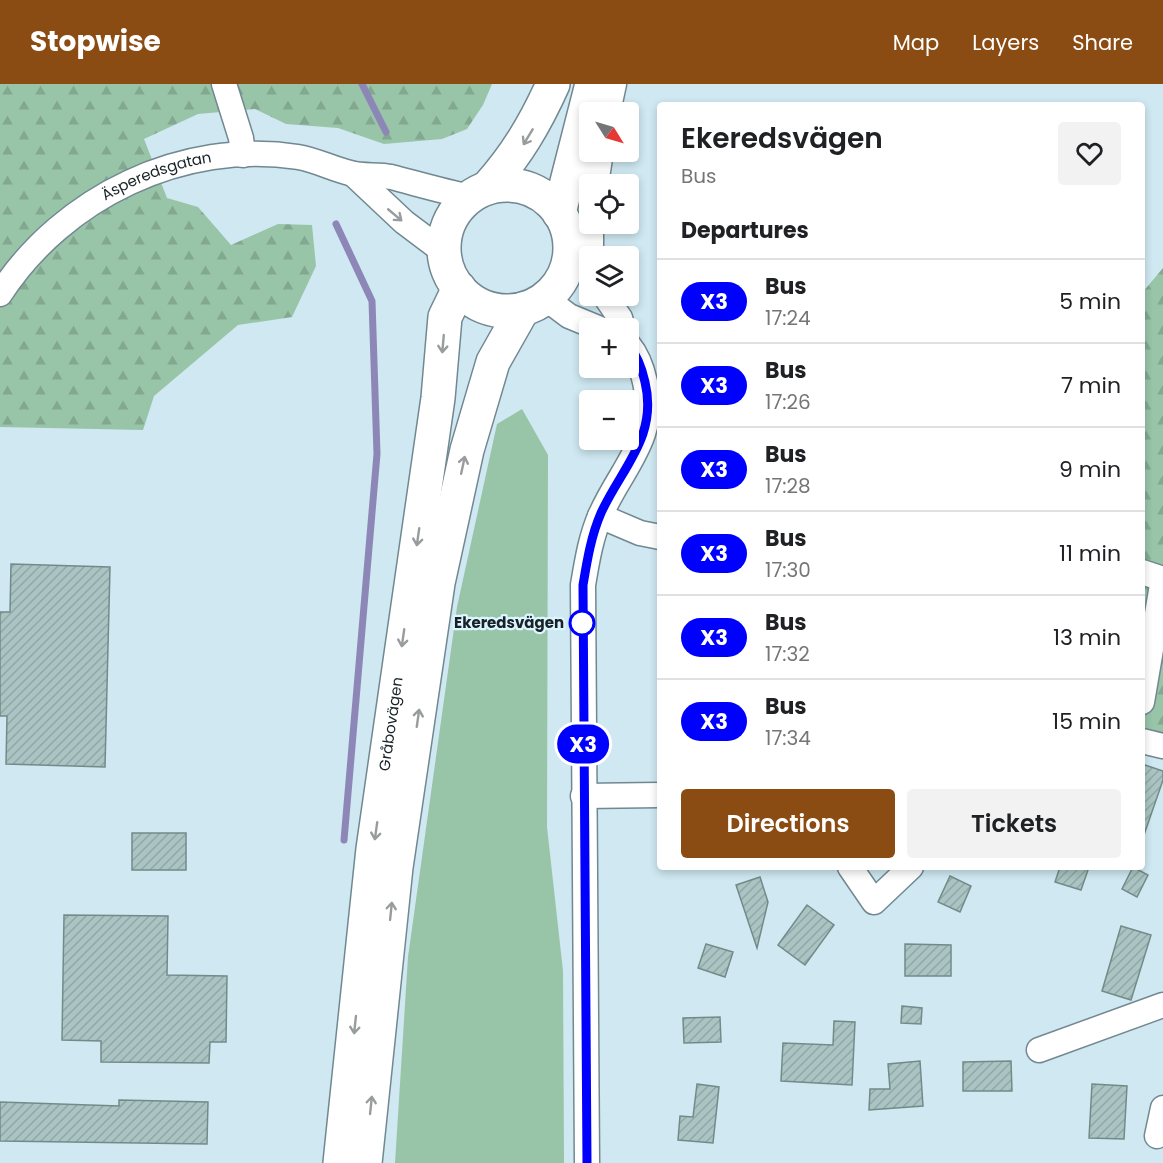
<!DOCTYPE html>
<meta charset="utf-8">
<style>
:root{--surface:#fff;--page:#f2f2f2;--text:#202124;--muted:#757577;--line:#e0e0e0;--accent:#8b4c13}
body{margin:0;font-family:Poppins,sans-serif;background:var(--page);color:var(--text);height:100vh;display:flex;flex-direction:column;font-size:22px;white-space:nowrap}
*{box-sizing:border-box;margin:0}
p{font-size:20px;color:var(--muted)}
.icon{flex:none;width:33px;height:33px;fill:none;stroke:currentColor;stroke-width:2;stroke-linecap:round;stroke-linejoin:round}
.map{position:relative;flex:1;overflow:hidden}
.details{position:absolute;left:657px;top:18px;width:488px;height:768px;display:flex;flex-direction:column;background:var(--surface);border-radius:6px;box-shadow:0 3px 9px #0003}
.details>*{flex:none}
.badge{padding:0 12px;border-radius:20px;font-size:21px;line-height:39px}
.needle{width:39px;rotate:127deg}
.tools{position:absolute;left:579px;top:18px;display:grid;gap:12px}
.tools a{display:grid;place-items:center;width:60px;height:60px;border-radius:6px;background:var(--surface);box-shadow:0 3px 9px #0003;font-size:30px}
.map>.badge{position:absolute;translate:-50% -50%;box-shadow:0 0 0 3px #fff}
h2{padding:0 24px;font-size:22px;line-height:54px}
.round{display:grid;place-items:center;flex:none;width:63px;height:63px;border-radius:6px;background:var(--page)}
.head{display:flex;align-items:center;justify-content:space-between;height:102px;padding:0 24px}
h1{font-size:28px;font-weight:600;line-height:45px}
.primary-button{display:flex;gap:12px;margin-top:auto;padding:12px 24px}
.primary-button a{flex:1;height:69px;border-radius:6px;background:var(--accent);color:#fff;font-size:24px;font-weight:600;line-height:69px;text-align:center}
.primary-button a+a{background:var(--page);color:var(--text)}
ul{padding:0;list-style:none}
li{display:flex;align-items:center;gap:18px;height:84px;padding:0 24px;border-top:2px solid var(--line)}
li div{flex:1}
li b{display:block;font-size:22px}
li em{font-style:normal}
li .badge{min-width:66px;font-weight:700;text-align:center}
header{display:flex;align-items:center;gap:36px;box-sizing:border-box;height:84px;padding:0 30px;background:var(--accent);color:#fff}
header strong{font-size:28px}
nav{display:flex;gap:33px;margin-inline-start:auto;font-size:21px}
.map>svg:first-child{display:block}
.green{fill:#98c4a8}
.forest{fill:url(#forest-firs)}
.lines{fill:none;stroke-linecap:round;stroke-linejoin:round}
.stream{stroke:#8d87b7;stroke-width:7}
.building{fill:url(#building-hatch);stroke:#728b89;stroke-width:1.5}
.minor-casing{stroke:#728891;stroke-width:27}
.secondary-casing{stroke:#728891;stroke-width:36}
.minor{stroke:#fff;stroke-width:24}
.secondary{stroke:#fff;stroke-width:33}
.oneway{stroke:#989c9d}
.line-casing{stroke:#fff;stroke-width:14}
.line{stroke:#00f;stroke-width:9}
.stop-dot{fill:#fff;stroke:#00f;stroke-width:3}
.labels{text-anchor:middle;stroke-width:4.5;stroke-linejoin:round;paint-order:stroke}
.street-label{font-size:15px;fill:#192226;stroke:#dcf5ff}
.stop-label{font-size:15px;font-weight:bold;fill:#192226;stroke:#dcf5ff;text-anchor:end}
</style>
<header>
<strong>Stopwise</strong>
<nav><a>Map</a><a>Layers</a><a>Share</a></nav>
</header>
<div class="map">
<svg width="1163" height="1079" viewBox="0 0 1163 1079">
<defs>
<pattern id="forest-firs" width="22" height="20" patternUnits="userSpaceOnUse" patternTransform="scale(1.5)"><rect width="22" height="20" fill="#98c4a8"/><path d="M5 1l3.5 6h-7zM16 11l3.5 6h-7z" fill="#82a890"/></pattern>
<pattern id="building-hatch" width="6" height="6" patternUnits="userSpaceOnUse" patternTransform="scale(1.5)"><rect width="6" height="6" fill="#a9c4c2"/><path d="M-1 1l2-2M0 6l6-6M5 7l2-2" fill="none" stroke="#91a8a7"/></pattern>
</defs>
<rect width="100%" height="100%" fill="#cfe8f1"/>
<!-- green -->
<path class="green" d="M 522,325 L 548,371 L 547,743 L 563,887 L 564,1079 L 395,1079 L 408,873 L 457,523 L 497,340 Z"/>
<!-- forest -->
<g class="forest">
<path d="M 0,0 L 492,0 L 483,21 L 467,45 L 442,55 L 384,60 L 338,44 L 286,40 L 255,25 L 198,30 L 144,55 L 167,114 L 198,123 L 231,161 L 278,140 L 312,141 L 316,182 L 292,233 L 238,241 L 154,312 L 143,346 L 0,343 Z"/>
<path d="M 1163,184 L 1163,649 L 1142,645 L 1142,209 Z"/>
</g>
<g class="lines">
<!-- stream -->
<g class="stream">
<path d="M 362,0 L 386,48"/>
<path d="M 336,140 L 372,217 L 377,370 L 344,756"/>
</g>
</g>
<!-- building -->
<g class="building">
<path d="M 11,480 L 110,483 L 105,683 L 6,680 L 7,632 L 0,632 L 0,528 L 10,528 Z"/>
<path d="M 1142,680 L 1163,687 L 1163,696 L 1144,751 L 1142,750 Z"/>
<rect x="132" y="749" width="54" height="37"/>
<path d="M 1060,783 L 1089,783 L 1081,806 L 1055,798 Z"/>
<path d="M 1133,783 L 1148,791 L 1137,813 L 1122,805 Z"/>
<path d="M 950,792 L 971,802 L 960,828 L 938,818 Z"/>
<path d="M 760,793 L 768,818 L 757,864 L 736,801 Z"/>
<path d="M 807,821 L 834,841 L 805,881 L 778,861 Z"/>
<path d="M 64,831 L 168,832 L 167,891 L 227,892 L 226,958 L 210,958 L 209,979 L 101,978 L 101,957 L 62,956 Z"/>
<path d="M 1121,842 L 1151,851 L 1131,916 L 1102,907 Z"/>
<path d="M 706,860 L 733,868 L 725,893 L 698,884 Z"/>
<path d="M 905,860 L 951,861 L 951,892 L 905,892 Z"/>
<path d="M 902,922 L 922,924 L 921,940 L 901,939 Z"/>
<path d="M 720,933 L 721,958 L 684,959 L 683,934 Z"/>
<path d="M 834,937 L 855,938 L 852,1001 L 781,997 L 783,959 L 833,961 Z"/>
<path d="M 920,977 L 923,1022 L 869,1026 L 870,1005 L 890,1005 L 888,980 Z"/>
<path d="M 1011,977 L 1012,1007 L 963,1007 L 963,978 Z"/>
<path d="M 697,1000 L 719,1003 L 713,1059 L 678,1056 L 680,1032 L 693,1033 Z"/>
<path d="M 1092,1000 L 1127,1002 L 1124,1055 L 1089,1054 Z"/>
<path d="M 119,1016 L 208,1018 L 207,1060 L 0,1057 L 0,1018 L 119,1022 Z"/>
</g>
<g class="lines">
<defs>
<g id="minor">
<path d="M 224,0 L 241,54 L 243,71"/>
<path d="M 608,28 L 614,0"/>
<path d="M 353,90 L 404,138 L 444,168"/>
<path d="M 596,100 L 601,68"/>
<path d="M 569,157 L 590,191"/>
<path d="M 591,172 L 591,140"/>
<path id="s1" d="M 0,210 C 63,113 183,55 298,73 C 316,76 333,85 350,89 C 363,93 378,90 391,93 C 418,100 442,107 470,113"/>
<path d="M 605,212 L 620,234 L 623,244"/>
<path d="M 545,214 L 569,232 L 598,244"/>
<path d="M 600,432 L 640,449 L 660,453"/>
<path d="M 1142,488 L 1163,495 L 1142,618"/>
<path d="M 1142,657 L 1163,662"/>
<path d="M 583,712 L 660,711"/>
<path d="M 850,783 L 874,818 L 911,783"/>
<path d="M 1039,966 L 1163,921"/>
<path d="M 1157,1052 L 1163,1024"/>
<path d="M 587,1079 L 583,501 C 587,477 591,452 601,430 C 622,383 658,353 645,298 C 642,284 637,271 628,260"/>
</g>
<g id="secondary">
<circle cx="507" cy="164" r="63"/>
<path d="M 487,104 C 516,72 535,40 553,0"/>
<path d="M 559,129 L 592,0"/>
<path id="s2" d="M 340,1079 L 373,765 L 438,314 L 445,233 L 459,204"/>
<path d="M 365,1079 L 396,783 L 438,499 L 467,366 L 493,278 L 523,225"/>
</g>
</defs>
<!-- minor casing -->
<use href="#minor" class="minor-casing"/>
<!-- secondary casing -->
<use href="#secondary" class="secondary-casing"/>
<!-- minor -->
<use href="#minor" class="minor"/>
<!-- secondary -->
<use href="#secondary" class="secondary"/>
</g>
<!-- one-way arrows -->
<defs><path id="oneway-shaft" d="M-6 0H5M1.5-3L5.5 0L1.5 3" fill="none" stroke-width="1.6" stroke-linecap="round" stroke-linejoin="round" transform="scale(1.5)"/></defs>
<g class="oneway">
<use href="#oneway-shaft" transform="translate(528 53) rotate(121)"/>
<use href="#oneway-shaft" transform="translate(395 131) rotate(40)"/>
<use href="#oneway-shaft" transform="translate(443 260) rotate(95)"/>
<use href="#oneway-shaft" transform="translate(463 381) rotate(-78)"/>
<use href="#oneway-shaft" transform="translate(418 453) rotate(98)"/>
<use href="#oneway-shaft" transform="translate(403 554) rotate(98)"/>
<use href="#oneway-shaft" transform="translate(418 634) rotate(-82)"/>
<use href="#oneway-shaft" transform="translate(376 747) rotate(98)"/>
<use href="#oneway-shaft" transform="translate(391 827) rotate(-84)"/>
<use href="#oneway-shaft" transform="translate(355 941) rotate(96)"/>
<use href="#oneway-shaft" transform="translate(371 1021) rotate(-84)"/>
</g>
<g class="lines">
<defs>
<path id="line" d="M 587,1079 L 583,501 C 587,477 591,452 601,429 C 622,383 658,353 645,298 C 642,284 637,271 628,260"/>
</defs>
<!-- line casing -->
<use href="#line" class="line-casing"/>
<!-- line -->
<use href="#line" class="line"/>
</g>
<!-- markers -->
<circle class="stop-dot" cx="582" cy="539" r="12"/>
<g class="labels">
<!-- street labels -->
<g class="street-label">
<text dy="5" stroke="none"><textPath href="#s1" startOffset="201">Äsperedsgatan</textPath></text>
<text dy="5" stroke="none"><textPath href="#s2" startOffset="442">Gråbovägen</textPath></text>
</g>
<!-- stop labels -->
<g class="stop-label">
<text x="564" y="544">Ekeredsvägen</text>
</g>
</g>
</svg>
<div class="tools">
<a><svg class="needle" viewBox="-14 -14 28 28"><path d="M0-13l5 13h-10z" fill="#e53935"/><path d="M0 13l5-13h-10z" fill="#757577"/></svg></a>
<a><svg class="icon" aria-label="locate" viewBox="0 0 24 24"><circle cx="12" cy="12" r="6"/><path d="M12 2v4M12 18v4M2 12h4M18 12h4"/></svg></a>
<a><svg class="icon" aria-label="layers" viewBox="0 0 24 24"><path d="M12 4l9 5-9 5-9-5zM3 14l9 5 9-5"/></svg></a>
<a>+</a>
<a>−</a>
</div>
<b class="badge" style="left:583px;top:660px;background:#00f;color:#fff">X3</b>
<section class="details">
<div class="head"><div><h1>Ekeredsvägen</h1><p>Bus</p></div><a class="round"><svg class="icon" aria-label="heart" viewBox="0 0 24 24"><path d="M12 20l-8-8c-3-5 5-10 8-4 3-6 11-1 8 4z"/></svg></a></div>
<h2>Departures</h2>
<ul>
<li><span class="badge" style="background:#00f;color:#fff">X3</span><div><b>Bus</b><p>17:24</p></div><em>5 min</em></li>
<li><span class="badge" style="background:#00f;color:#fff">X3</span><div><b>Bus</b><p>17:26</p></div><em>7 min</em></li>
<li><span class="badge" style="background:#00f;color:#fff">X3</span><div><b>Bus</b><p>17:28</p></div><em>9 min</em></li>
<li><span class="badge" style="background:#00f;color:#fff">X3</span><div><b>Bus</b><p>17:30</p></div><em>11 min</em></li>
<li><span class="badge" style="background:#00f;color:#fff">X3</span><div><b>Bus</b><p>17:32</p></div><em>13 min</em></li>
<li><span class="badge" style="background:#00f;color:#fff">X3</span><div><b>Bus</b><p>17:34</p></div><em>15 min</em></li>
</ul>
<div class="primary-button"><a>Directions</a><a>Tickets</a></div>
</section>
</div>
